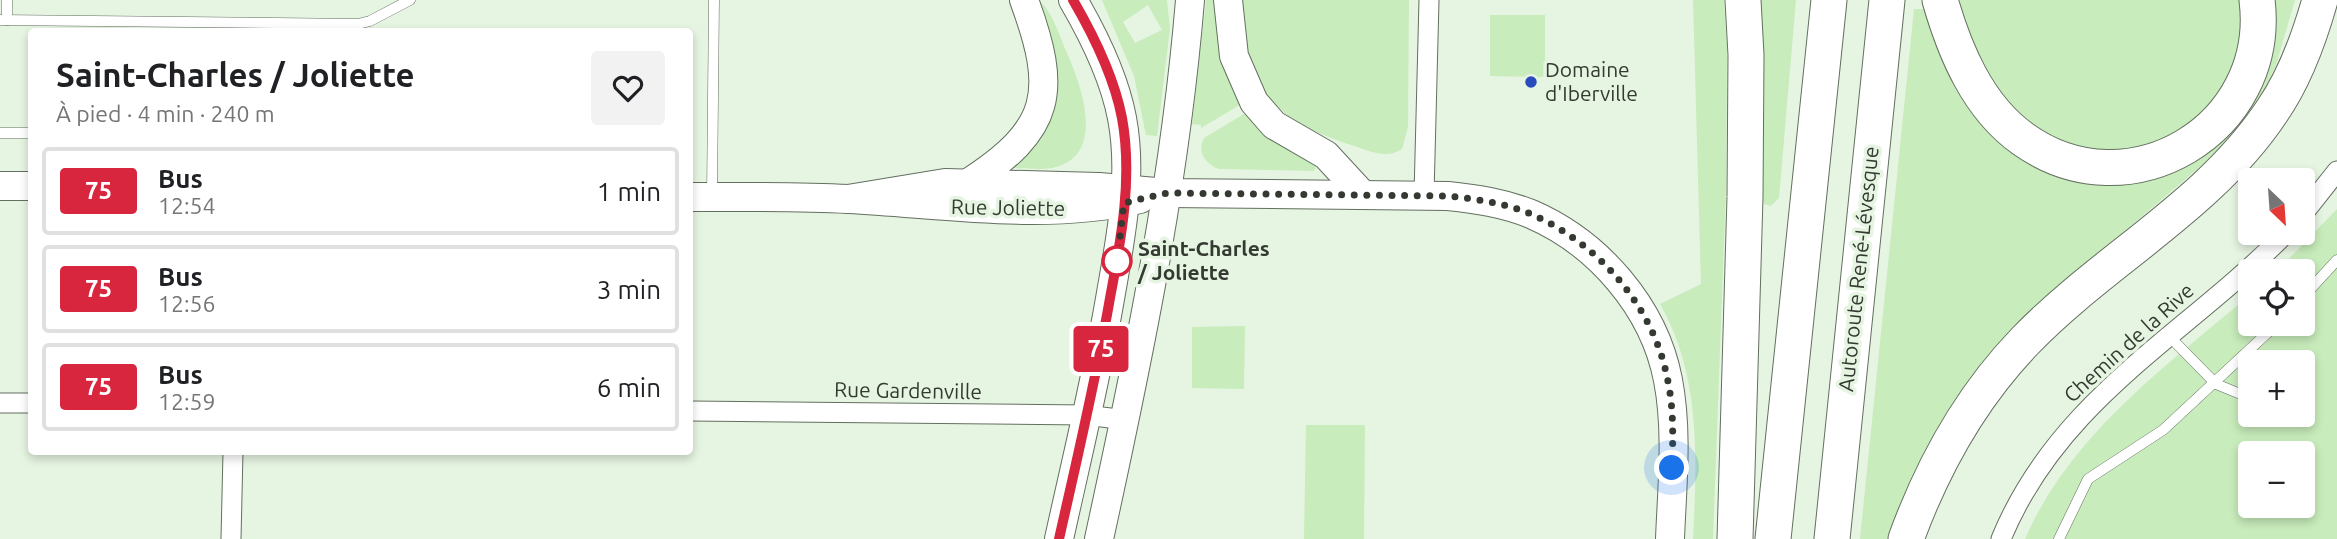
<!DOCTYPE html>
<html lang="fr">
<meta charset="utf-8">
<style>
:root{--surface:#fff;--page:#f2f2f2;--text:#202124;--muted:#757577;--line:#e0e0e0}
body{margin:0;font-family:Ubuntu,sans-serif;background:var(--page);color:var(--text);height:100vh;display:flex;flex-direction:column;font-size:26px;white-space:nowrap}
*{box-sizing:border-box;margin:0}
p{font-size:23px;color:var(--muted)}
.icon{flex:none;width:38px;height:38px;fill:none;stroke:currentColor;stroke-width:2;stroke-linecap:round;stroke-linejoin:round}
.map{position:relative;flex:1;overflow:hidden}
.drawer{position:absolute;left:28px;top:28px;width:665px;height:427px;display:flex;flex-direction:column;background:var(--surface);border-radius:7px;box-shadow:0 4px 10px #0003}
.drawer>*{flex:none}
.badge{padding:0 14px;border-radius:5px;font-size:24px;line-height:46px}
.needle{width:46px;rotate:155deg}
.controls{position:absolute;left:2238px;top:168px;display:grid;gap:14px}
.controls a{display:grid;place-items:center;width:77px;height:77px;border-radius:7px;background:var(--surface);box-shadow:0 4px 10px #0003;font-size:35px}
.you{position:absolute;width:35px;height:35px;margin:-18px;border:5px solid #fff;border-radius:50%;background:#1a73e8;box-shadow:0 0 0 10px #1a73e833}
.map>.badge{position:absolute;translate:-50% -50%;box-shadow:0 0 0 4px #fff}
.round{display:grid;place-items:center;flex:none;width:74px;height:74px;border-radius:7px;background:var(--page)}
.headline{display:flex;align-items:center;justify-content:space-between;height:119px;padding:0 28px}
h1{font-size:33px;font-weight:600;line-height:52px}
ul{padding:0;list-style:none}
li{display:flex;align-items:center;gap:21px;height:88px;margin:0 14px 10px;padding:0 14px;border:4px solid var(--line);border-radius:7px}
li div{flex:1}
li b{display:block;font-size:26px}
li em{font-style:normal}
li .badge{min-width:77px;font-weight:700;text-align:center}
.map>svg:first-child{display:block}
.green{fill:#c8ecbb;fill-rule:evenodd}
.lines{fill:none;stroke-linecap:round;stroke-linejoin:round}
.lane-casing{stroke:#636f5f;stroke-width:11}
.street-casing{stroke:#636f5f;stroke-width:21}
.secondary-casing{stroke:#636f5f;stroke-width:30}
.highway-casing{stroke:#636f5f;stroke-width:37}
.lane{stroke:#fff;stroke-width:10}
.street{stroke:#fff;stroke-width:19}
.secondary{stroke:#fff;stroke-width:28}
.highway{stroke:#fff;stroke-width:35}
.line-casing{stroke:#fff;stroke-width:16}
.line{stroke:#d7263d;stroke-width:10}
.walk{stroke:#343a32;stroke-width:7;stroke-dasharray:0 12.6}
.poi-dot{fill:#2a4bbb;stroke:#e6f4e2;stroke-width:2.5}
.stop-dot{fill:#fff;stroke:#d7263d;stroke-width:3.5}
.labels{text-anchor:middle;stroke-width:7;stroke-linejoin:round;paint-order:stroke}
.poi-label{font-size:21px;fill:#343a32;stroke:#e6f4e2;text-anchor:start}
.street-label{font-size:21px;fill:#343a32;stroke:#e6f4e2}
.stop-label{font-size:21px;font-weight:bold;fill:#343a32;stroke:#e6f4e2;text-anchor:start}
</style>
<div class="map">
<svg width="2337" height="539" viewBox="0 0 2337 539">
<rect width="100%" height="100%" fill="#e6f4e2"/>
<!-- green -->
<g class="green">
<path d="M 1038,0 C 1051,8 1060,37 1066,51 C 1081,84 1108,157 1052,168 C 1040,170 1026,168 1014,168 C 1045,141 1063,94 1055,53 C 1052,35 1042,18 1038,0 Z"/>
<path d="M 1102,0 L 1167,0 L 1170,28 L 1157,136 L 1146,135 L 1134,76 ZM 1148,5 L 1162,30 L 1135,43 L 1123,22 Z"/>
<path d="M 1206,0 L 1218,0 L 1243,103 L 1201,128 L 1201,125 L 1192,124 Z"/>
<path d="M 1242,0 L 1409,0 L 1408,127 L 1402,149 C 1387,160 1367,150 1351,145 C 1266,117 1247,87 1242,0 Z"/>
<path d="M 1693,0 L 1724,0 L 1727,46 L 1726,189 L 1713,539 L 1693,539 C 1697,459 1701,375 1660,304 L 1701,284 Z"/>
<path d="M 1759,0 L 1796,0 L 1779,198 L 1771,206 L 1764,204 L 1762,199 Z"/>
<path d="M 1953,0 L 2243,0 L 2244,37 L 2219,101 L 2162,144 L 2099,154 L 2031,131 L 1996,93 Z"/>
<path d="M 2269,0 L 2295,0 L 2276,65 L 2257,106 L 2230,141 L 2057,289 L 1949,410 L 1918,465 L 1888,539 L 1860,539 L 1914,9 L 1928,9 L 2008,144 L 2193,156 Z"/>
<path d="M 1490,15 L 1545,15 L 1545,77 L 1490,76 Z"/>
<path d="M 1249,111 L 1317,164 L 1314,171 L 1219,169 C 1205,164 1197,152 1204,138 Z"/>
<path d="M 2337,209 L 2337,539 L 2025,539 C 2070,435 2166,366 2250,295 L 2250,324 L 2303,324 L 2303,271 L 2277,271 ZM 2250,362 L 2303,362 L 2303,415 L 2250,415 ZM 2250,453 L 2303,453 L 2303,506 L 2250,506 Z"/>
<path d="M 1245,326 L 1244,389 L 1192,388 L 1192,327 Z"/>
<path d="M 1306,425 L 1365,425 L 1364,539 L 1304,539 Z"/>
</g>
<g class="lines">
<defs>
<g id="lane">
<path d="M 7,0 L 7,20"/>
<path d="M 0,20 L 358,24 L 370,21 L 410,0"/>
<path d="M 0,133 L 32,133"/>
<path d="M 712,195 L 714,0"/>
<path d="M 2303,297 L 2337,260"/>
<path d="M 2168,335 L 2216,384 L 2250,398"/>
<path d="M 2059,539 L 2088,479 L 2163,430 L 2277,324"/>
</g>
<g id="street">
<path d="M 1424,195 L 1429,0"/>
<path d="M 2303,214 L 2337,171"/>
<path d="M 0,403 L 32,403"/>
<path d="M 690,411 L 1086,415 L 1126,420"/>
<path d="M 231,539 L 233,452"/>
<path d="M 2001,539 C 2059,398 2185,336 2286,233"/>
</g>
<g id="secondary">
<path d="M 1228,0 L 1234,56 L 1254,102 L 1274,125 L 1326,155 L 1362,194"/>
<path d="M 968,183 C 1052,129 1058,92 1024,0"/>
<path d="M 0,186 L 32,186"/>
<path d="M 690,197 C 742,197 796,196 849,199 C 945,204 1046,221 1140,199"/>
<path d="M 848,199 L 945,183 L 1099,187 L 1167,193 L 1448,196 C 1476,199 1504,203 1531,214 C 1598,243 1654,307 1668,380 C 1678,432 1672,487 1670,539"/>
<path d="M 1059,539 C 1077,457 1097,376 1111,293 C 1121,236 1133,176 1122,118 C 1114,76 1094,36 1073,0"/>
<path d="M 1099,539 C 1138,360 1175,183 1190,0"/>
</g>
<g id="highway">
<path d="M 1940,0 C 1955,52 1978,107 2023,139 C 2129,215 2273,129 2257,0"/>
<path d="M 1735,539 L 1745,197 L 1746,55 L 1743,0"/>
<path d="M 1773,539 L 1829,0"/>
<path d="M 1832,539 L 1887,0"/>
<path d="M 1906,539 C 1933,465 1970,398 2025,341 C 2103,260 2209,206 2272,111 C 2295,78 2309,39 2320,0"/>
</g>
</defs>
<!-- lane casing -->
<use href="#lane" class="lane-casing"/>
<!-- street casing -->
<use href="#street" class="street-casing"/>
<!-- secondary casing -->
<use href="#secondary" class="secondary-casing"/>
<!-- highway casing -->
<use href="#highway" class="highway-casing"/>
<!-- lane -->
<use href="#lane" class="lane"/>
<!-- street -->
<use href="#street" class="street"/>
<!-- secondary -->
<use href="#secondary" class="secondary"/>
<!-- highway -->
<use href="#highway" class="highway"/>
</g>
<g class="lines">
<defs>
<path id="line" d="M 1059,539 C 1077,459 1096,379 1110,298 C 1121,240 1133,178 1122,118 C 1114,76 1094,36 1073,0"/>
</defs>
<!-- line casing -->
<use href="#line" class="line-casing"/>
<!-- line -->
<use href="#line" class="line"/>
<!-- walk -->
<path class="walk" d="M 1117,261 L 1124,203 L 1167,193 L 1448,196 C 1476,199 1505,203 1531,214 C 1598,243 1653,306 1667,377 C 1674,407 1673,438 1672,468"/>
</g>
<!-- markers -->
<circle class="poi-dot" cx="1531" cy="82" r="7"/>
<circle class="stop-dot" cx="1117" cy="261" r="14"/>
<g class="labels">
<!-- poi labels -->
<g class="poi-label">
<text x="1545" y="77">Domaine<tspan x="1545" dy="24">d'Iberville</tspan></text>
</g>
<!-- street labels -->
<g class="street-label">
<text transform="translate(1008 208) rotate(1)" y="7">Rue Joliette</text>
<text transform="translate(1859 269) rotate(-84)" y="7">Autoroute René-Lévesque</text>
<text transform="translate(2129 343) rotate(-42)" y="7">Chemin de la Rive</text>
<text transform="translate(908 391) rotate(1)" y="7">Rue Gardenville</text>
</g>
<!-- stop labels -->
<g class="stop-label">
<text x="1138" y="256">Saint-Charles<tspan x="1138" dy="24">/ Joliette</tspan></text>
</g>
</g>
</svg>
<div class="controls">
<a><svg class="needle" viewBox="-14 -14 28 28"><path d="M0-13l5 13h-10z" fill="#e53935"/><path d="M0 13l5-13h-10z" fill="#757577"/></svg></a>
<a><svg class="icon" aria-label="locate" viewBox="0 0 24 24"><circle cx="12" cy="12" r="6"/><path d="M12 2v4M12 18v4M2 12h4M18 12h4"/></svg></a>
<a>+</a>
<a>−</a>
</div>
<div class="you" style="left:1672px;top:468px"></div>
<b class="badge" style="left:1101px;top:349px;background:#d7263d;color:#fff">75</b>
<section class="drawer">
<div class="headline"><div><h1>Saint-Charles / Joliette</h1><p>À pied · 4 min · 240 m</p></div><a class="round"><svg class="icon" aria-label="heart" viewBox="0 0 24 24"><path d="M12 20l-8-8c-3-5 5-10 8-4 3-6 11-1 8 4z"/></svg></a></div>
<ul>
<li><span class="badge" style="background:#d7263d;color:#fff">75</span><div><b>Bus</b><p>12:54</p></div><em>1 min</em></li>
<li><span class="badge" style="background:#d7263d;color:#fff">75</span><div><b>Bus</b><p>12:56</p></div><em>3 min</em></li>
<li><span class="badge" style="background:#d7263d;color:#fff">75</span><div><b>Bus</b><p>12:59</p></div><em>6 min</em></li>
</ul>
</section>
</div>
